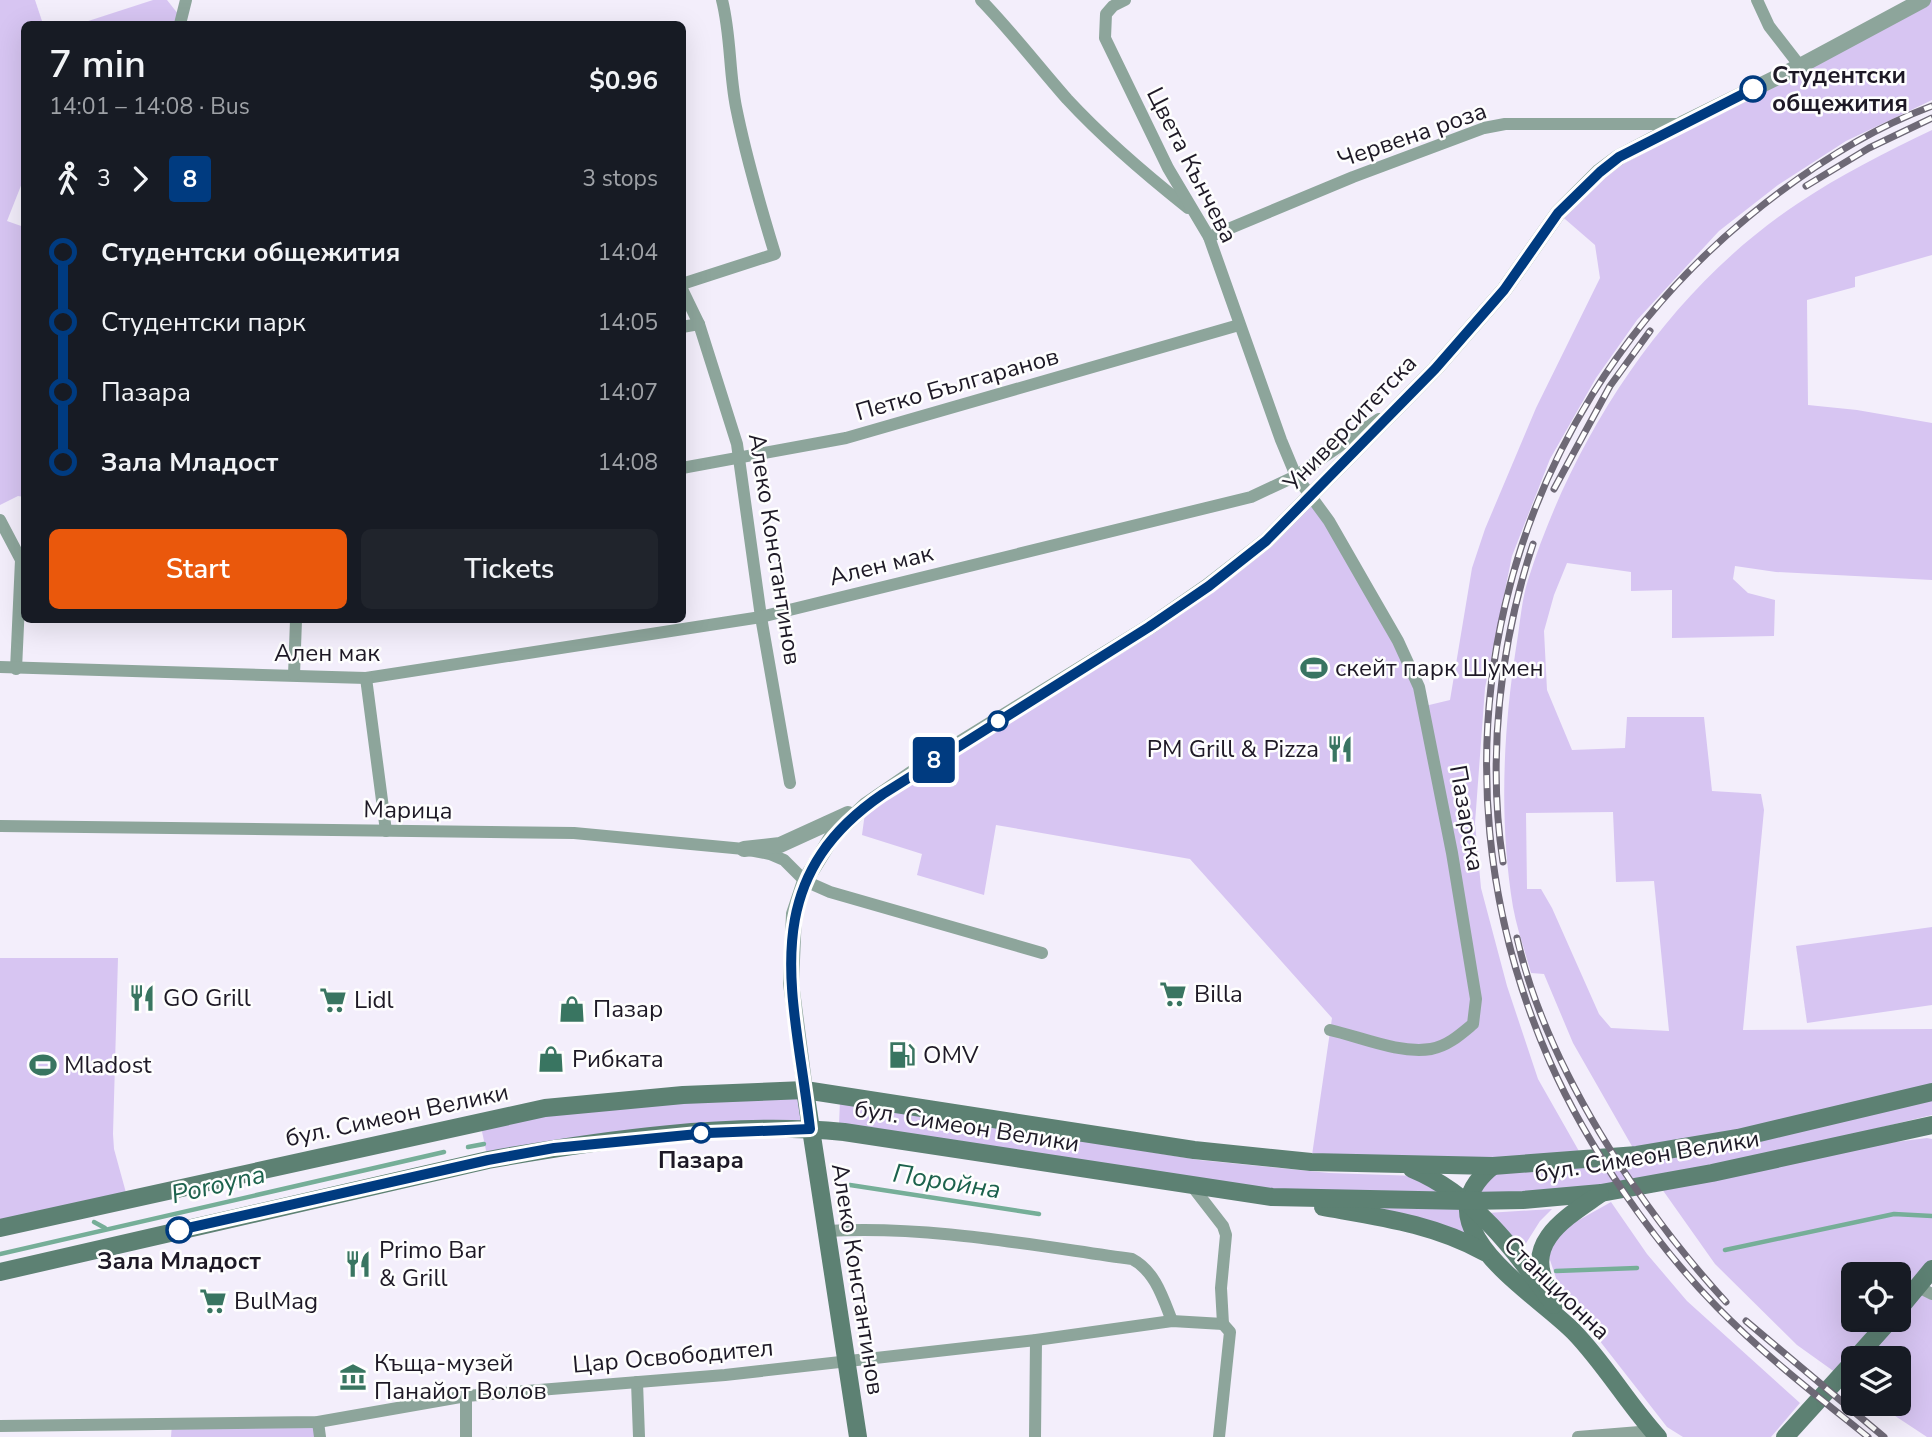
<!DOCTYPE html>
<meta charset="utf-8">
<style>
:root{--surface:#171b24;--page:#20242c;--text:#f1f3f6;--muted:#9ea1a6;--accent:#ea580c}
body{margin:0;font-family:"Nunito Sans",sans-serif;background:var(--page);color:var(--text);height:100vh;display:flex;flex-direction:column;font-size:26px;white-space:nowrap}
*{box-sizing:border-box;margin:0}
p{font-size:23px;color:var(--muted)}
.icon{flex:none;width:38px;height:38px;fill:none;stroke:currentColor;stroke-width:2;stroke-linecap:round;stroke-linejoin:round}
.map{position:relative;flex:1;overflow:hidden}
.drawer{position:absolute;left:21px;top:21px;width:665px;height:602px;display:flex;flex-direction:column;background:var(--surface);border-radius:10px;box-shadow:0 7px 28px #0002}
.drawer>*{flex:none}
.badge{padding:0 14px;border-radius:5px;font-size:24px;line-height:46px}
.fabs{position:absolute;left:1841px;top:1262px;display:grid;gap:14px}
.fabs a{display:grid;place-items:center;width:70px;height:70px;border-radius:10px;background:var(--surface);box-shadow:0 7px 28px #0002;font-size:35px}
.map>.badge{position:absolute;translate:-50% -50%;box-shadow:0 0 0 4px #fff}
.legs{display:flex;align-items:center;gap:10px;height:77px;padding:0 28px;font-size:23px}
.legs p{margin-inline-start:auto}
.summary{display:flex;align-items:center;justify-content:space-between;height:119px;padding:0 28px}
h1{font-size:38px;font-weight:600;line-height:52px}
.cta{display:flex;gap:14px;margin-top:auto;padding:14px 28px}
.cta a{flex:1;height:80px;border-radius:10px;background:var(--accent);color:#fff;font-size:28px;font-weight:600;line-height:80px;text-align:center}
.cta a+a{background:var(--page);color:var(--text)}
ul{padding:0 28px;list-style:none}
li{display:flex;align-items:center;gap:24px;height:70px;font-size:26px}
li i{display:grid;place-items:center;width:10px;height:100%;margin:0 9px;background:currentColor}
li i::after{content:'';width:18px;height:18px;margin:-9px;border:5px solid;border-radius:50%;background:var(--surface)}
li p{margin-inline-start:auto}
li:first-child i{background:linear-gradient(#0000 50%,currentColor 0)}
li:last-child i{background:linear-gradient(currentColor 50%,#0000 0)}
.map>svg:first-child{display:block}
.green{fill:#d7c5f2;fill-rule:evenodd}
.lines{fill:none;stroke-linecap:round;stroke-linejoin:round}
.stream{stroke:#76ae98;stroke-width:4.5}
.minor{stroke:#8da59b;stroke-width:12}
.tertiary{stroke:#8da59b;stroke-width:16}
.secondary{stroke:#5d8173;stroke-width:18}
.rail-casing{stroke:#6e6976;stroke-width:7}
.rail{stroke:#fefefe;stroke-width:4.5;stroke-dasharray:13;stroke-linecap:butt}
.line-1-casing{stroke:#fff;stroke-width:16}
.line-1{stroke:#003b80;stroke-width:10}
.stop-1-dot{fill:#fff;stroke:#003b80;stroke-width:3.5}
.labels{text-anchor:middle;stroke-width:5;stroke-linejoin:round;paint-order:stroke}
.stop-label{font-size:24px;font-weight:bold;fill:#1e1926;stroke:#fefefe}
.street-label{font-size:24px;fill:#1e1926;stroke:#fefefe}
.poi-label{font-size:24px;fill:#1e1926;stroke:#fefefe;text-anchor:start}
.water-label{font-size:26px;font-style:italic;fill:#1c624d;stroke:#fefefe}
</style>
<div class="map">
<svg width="1932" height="1437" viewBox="0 0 1932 1437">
<rect width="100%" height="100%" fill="#f3eefb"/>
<!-- green -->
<g class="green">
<path d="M 0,0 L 35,0 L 43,24 L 24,24 L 24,178 L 7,221 L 24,227 L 24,497 L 18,496 L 0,505 Z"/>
<path d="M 153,0 L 167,0 L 182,19 L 180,24 L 79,24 Z"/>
<path d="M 1923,0 L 1932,0 L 1932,100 L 1846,141 L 1778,185 L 1719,231 L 1637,320 L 1596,378 L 1550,459 L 1512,556 L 1485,688 L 1475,823 L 1481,888 L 1507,986 L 1538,1079 L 1584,1160 L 1637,1155 L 1573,1043 L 1544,974 L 1531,973 C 1525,951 1517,929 1513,907 C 1499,821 1503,733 1516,648 C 1520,626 1521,602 1528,580 C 1574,434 1668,290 1797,204 C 1840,175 1886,152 1932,130 L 1932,255 L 1855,277 L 1855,287 L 1807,300 L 1808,405 L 1857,410 L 1932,423 L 1932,580 L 1776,572 L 1735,566 L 1733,579 L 1748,593 L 1775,600 L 1774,636 L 1672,638 L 1672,590 L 1631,591 L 1631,572 L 1567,563 L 1554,595 L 1544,631 L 1547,690 L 1572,750 L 1625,748 L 1627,717 L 1704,717 L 1712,791 L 1761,794 L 1764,810 L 1743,1030 L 1932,1029 L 1932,1115 L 1750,1159 L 1603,1186 L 1477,1195 L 1495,1169 L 1311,1162 L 1332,1018 L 1190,859 L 996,825 L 984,895 L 917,875 L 922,854 L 862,835 L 866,805 L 1149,627 L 1311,496 L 1398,641 L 1425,706 L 1450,700 L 1472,568 L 1485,529 L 1536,408 L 1600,278 L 1595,245 L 1558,213 L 1599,172 ZM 1613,812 L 1616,882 L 1654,881 L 1669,1031 L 1611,1028 L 1599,1014 L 1552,908 L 1541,889 L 1527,889 L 1526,813 Z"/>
<path d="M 1932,927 L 1932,1005 L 1807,1023 L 1796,946 Z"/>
<path d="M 0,958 L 118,958 L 113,1134 L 114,1149 L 128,1200 L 0,1228 Z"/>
<path d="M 805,1090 L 810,1129 L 488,1160 L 480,1122 Z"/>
<path d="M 840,1101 L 1199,1160 L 1329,1173 L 1418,1176 L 1444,1194 L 1274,1193 L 839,1125 Z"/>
<path d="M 1927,1138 L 1932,1139 L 1932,1267 L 1918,1287 L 1932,1294 L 1932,1437 L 1927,1437 L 1877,1404 L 1899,1404 L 1899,1358 L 1853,1358 L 1853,1385 L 1797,1345 L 1715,1264 L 1657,1182 L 1808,1153 ZM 1853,1274 L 1899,1274 L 1899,1320 L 1853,1320 Z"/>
<path d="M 1611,1202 L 1647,1254 L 1687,1301 L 1800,1403 L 1771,1437 L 1683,1437 L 1667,1427 L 1560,1290 L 1549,1257 L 1551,1245 L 1563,1229 Z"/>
<path d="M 1377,1208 L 1462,1209 L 1467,1238 Z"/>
<path d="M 1552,1209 L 1540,1221 L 1520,1253 L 1487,1213 Z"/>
<path d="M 318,1422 L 320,1437 L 171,1437 L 172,1424 Z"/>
</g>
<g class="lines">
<!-- stream -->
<g class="stream">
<path d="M 468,1147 L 484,1144"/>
<path d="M 850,1185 L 1039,1214"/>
<path d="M 94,1222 L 105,1228"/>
<path d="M 1725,1250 L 1894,1214 L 1932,1216"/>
<path d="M 0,1254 L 444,1152"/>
<path d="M 1556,1271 L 1637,1268"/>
</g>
<!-- minor -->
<g class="minor">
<path d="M 981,0 C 1012,32 1038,66 1067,99 C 1104,139 1145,174 1188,208"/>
<path d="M 1125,0 L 1113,6 L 1106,14 L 1105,38 L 1168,168 L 1209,237 L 1281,440 L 1296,476 L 1329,521 L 1368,589 L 1398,641 L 1419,687 L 1452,853 L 1476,999 L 1473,1024 C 1461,1034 1448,1046 1431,1049 C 1399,1054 1361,1037 1330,1030"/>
<path d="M 1757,0 L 1769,26 L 1800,66"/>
<path d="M 180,24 L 186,0"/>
<path d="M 1209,237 L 1353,177 L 1484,128 L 1505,124 L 1681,124"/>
<path d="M 682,284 L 775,254 C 760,205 746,157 736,107 C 729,72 731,35 722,0"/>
<path d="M 682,289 L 699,324 L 737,444 L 761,617 L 790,783"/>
<path d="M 682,327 L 699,324"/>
<path d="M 682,468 L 846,438 L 1239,325"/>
<path d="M 0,520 L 21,560 L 16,669"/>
<path d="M 0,667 L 366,678 L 761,617 L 1251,497 L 1296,476 L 1379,419"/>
<path d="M 294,675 L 296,620"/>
<path d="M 366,678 L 386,831"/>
<path d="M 0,826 L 574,833 L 744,849 L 770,854 L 784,860 L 805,881 L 830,892 L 1042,953"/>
<path d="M 1192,1186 L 1223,1226 L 1226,1235 L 1221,1288 L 1223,1324"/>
<path d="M 826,1231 C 928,1225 1030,1245 1132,1259 C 1155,1271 1163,1298 1172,1321"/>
<path d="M 1918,1287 L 1932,1294"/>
<path d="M 637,1382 L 639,1437"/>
<path d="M 318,1422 L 320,1437"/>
<path d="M 0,1426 L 318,1422 L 466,1396 L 725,1375 L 1036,1340 L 1172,1321 L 1223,1324"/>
<path d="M 466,1437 L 466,1396"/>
<path d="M 1035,1437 L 1036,1340"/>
<path d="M 1219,1437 L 1230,1332 L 1223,1324"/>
<path d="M 1578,1437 L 1652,1431"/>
</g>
<!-- tertiary -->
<g class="tertiary">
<path d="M 744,849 L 780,845 L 848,814"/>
<path d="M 805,1090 L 791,983 L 794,914 L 805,881 L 832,837 L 866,805 L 917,770 L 1149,627 L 1208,586 L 1266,541 L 1435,369 L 1504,290 L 1558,213 L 1599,172 L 1619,157 L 1682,124 L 1800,66 L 1923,0"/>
</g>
<!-- secondary -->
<g class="secondary">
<path d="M 805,1090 L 858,1437"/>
<path d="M 1493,1166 C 1417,1226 1535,1292 1574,1332 C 1605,1364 1628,1404 1658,1437"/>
<path d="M 1412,1169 C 1475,1195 1515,1251 1554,1305"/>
<path d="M 1323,1207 C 1379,1217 1434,1224 1484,1252"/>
<path d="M 0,1228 L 545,1108 L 683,1095 L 805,1090 L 1194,1150 L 1311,1162 L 1493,1166 L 1637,1155 L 1738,1138 L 1932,1092"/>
<path d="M 0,1272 L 488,1160 C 600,1140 731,1121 844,1132 L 1272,1197 L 1467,1201 L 1523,1200 L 1601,1193 L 1712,1173 L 1932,1125"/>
<path d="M 1548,1288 C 1521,1242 1569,1216 1600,1194"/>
<path d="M 1899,1309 L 1932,1269"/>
<path d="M 1856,1358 L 1890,1320"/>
<path d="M 1785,1437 L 1853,1362"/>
</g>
<defs>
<g id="rail">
<path d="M 1806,186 L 1869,148 L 1932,118"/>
<path d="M 1554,489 L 1610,386 L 1650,331"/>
<path d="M 1503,862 C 1487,758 1500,644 1533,544"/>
<path d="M 1517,938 C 1546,1066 1638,1206 1726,1302"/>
<path d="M 1746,1321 L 1884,1437"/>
<path d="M 1868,1437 C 1816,1395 1764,1355 1717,1307 C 1653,1242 1587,1146 1550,1062 C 1418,763 1496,425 1748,217 C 1803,172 1865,131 1932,106"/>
</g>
</defs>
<!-- rail casing -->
<use href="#rail" class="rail-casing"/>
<!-- rail -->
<use href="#rail" class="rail"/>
</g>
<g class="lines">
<defs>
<path id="line-1" d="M 179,1230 L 488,1160 L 554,1148 L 708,1133 L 810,1129 C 795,996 752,883 883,794 L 1149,627 L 1209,586 L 1266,541 L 1435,369 L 1504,290 L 1558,213 L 1600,172 L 1619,157 L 1753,89"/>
</defs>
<!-- line-1 casing -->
<use href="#line-1" class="line-1-casing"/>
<!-- line-1 -->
<use href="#line-1" class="line-1"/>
</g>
<!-- icons -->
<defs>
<symbol id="stadium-bare" viewBox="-9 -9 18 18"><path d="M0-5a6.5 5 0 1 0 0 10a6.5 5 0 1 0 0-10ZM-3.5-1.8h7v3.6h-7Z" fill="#397561" stroke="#fefefe" stroke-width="2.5" paint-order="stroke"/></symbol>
<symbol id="restaurant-bare" viewBox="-9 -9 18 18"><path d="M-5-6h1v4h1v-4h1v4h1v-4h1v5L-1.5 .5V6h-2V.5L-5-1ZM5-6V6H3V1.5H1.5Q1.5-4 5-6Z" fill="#397561" stroke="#fefefe" stroke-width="2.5" paint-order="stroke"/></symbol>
<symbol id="supermarket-bare" viewBox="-9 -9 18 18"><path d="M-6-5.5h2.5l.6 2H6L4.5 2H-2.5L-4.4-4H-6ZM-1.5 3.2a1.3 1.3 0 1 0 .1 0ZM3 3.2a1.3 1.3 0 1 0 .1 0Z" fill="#397561" stroke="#fefefe" stroke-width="2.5" paint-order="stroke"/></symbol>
<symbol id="shop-bare" viewBox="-9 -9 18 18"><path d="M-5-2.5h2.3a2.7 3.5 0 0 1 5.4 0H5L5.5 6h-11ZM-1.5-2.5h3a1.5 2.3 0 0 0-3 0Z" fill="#397561" stroke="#fefefe" stroke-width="2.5" paint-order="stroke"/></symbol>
<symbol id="fuel-bare" viewBox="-9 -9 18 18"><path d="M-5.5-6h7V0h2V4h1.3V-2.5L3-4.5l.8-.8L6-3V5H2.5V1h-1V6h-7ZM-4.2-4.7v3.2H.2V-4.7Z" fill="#397561" stroke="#fefefe" stroke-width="2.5" paint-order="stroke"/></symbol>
<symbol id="museum-bare" viewBox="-9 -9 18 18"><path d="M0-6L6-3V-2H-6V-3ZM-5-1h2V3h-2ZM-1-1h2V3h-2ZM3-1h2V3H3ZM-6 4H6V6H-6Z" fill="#397561" stroke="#fefefe" stroke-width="2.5" paint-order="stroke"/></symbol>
</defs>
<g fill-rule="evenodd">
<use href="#stadium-bare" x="1295" y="649" width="38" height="38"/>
<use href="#restaurant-bare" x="1321" y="730" width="38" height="38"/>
<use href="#supermarket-bare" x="1154" y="975" width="38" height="38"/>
<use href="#restaurant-bare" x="123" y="979" width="38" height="38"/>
<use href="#supermarket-bare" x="314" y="981" width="38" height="38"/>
<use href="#shop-bare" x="553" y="990" width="38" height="38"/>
<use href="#fuel-bare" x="883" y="1036" width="38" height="38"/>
<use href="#shop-bare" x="532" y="1040" width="38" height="38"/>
<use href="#stadium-bare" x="24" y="1046" width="38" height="38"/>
<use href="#restaurant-bare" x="339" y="1245" width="38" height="38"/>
<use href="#supermarket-bare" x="194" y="1282" width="38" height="38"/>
<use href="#museum-bare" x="334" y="1358" width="38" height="38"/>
</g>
<!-- markers -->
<g class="stop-1-dot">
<circle cx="1753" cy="89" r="12"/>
<circle cx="998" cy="721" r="9"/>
<circle cx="701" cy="1133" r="9"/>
<circle cx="179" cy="1230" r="12"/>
</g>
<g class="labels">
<!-- stop labels -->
<g class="stop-label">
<text x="1772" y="83" text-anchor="start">Студентски<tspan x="1772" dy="28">общежития</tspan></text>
<text x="701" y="1168">Пазара</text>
<text x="179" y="1269">Зала Младост</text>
</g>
<!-- street labels -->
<g class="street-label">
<text transform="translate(1412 135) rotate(-19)" y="8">Червена роза</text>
<text transform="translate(1192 165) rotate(63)" y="8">Цвета Кънчева</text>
<text transform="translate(957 384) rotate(-16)" y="8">Петко Българанов</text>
<text transform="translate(1350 423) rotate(-46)" y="8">Университетска</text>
<text transform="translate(775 549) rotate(81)" y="8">Алеко Константинов</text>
<text transform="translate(881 565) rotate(-14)" y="8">Ален мак</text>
<text x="327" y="661">Ален мак</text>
<text transform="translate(408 810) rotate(1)" y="8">Марица</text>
<text transform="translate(1467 818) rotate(80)" y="8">Пазарска</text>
<text transform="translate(397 1115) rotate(-12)" y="8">бул. Симеон Велики</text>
<text transform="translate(967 1126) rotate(9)" y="8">бул. Симеон Велики</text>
<text transform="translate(1647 1156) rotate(-9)" y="8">бул. Симеон Велики</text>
<text transform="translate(858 1279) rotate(81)" y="8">Алеко Константинов</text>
<text transform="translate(1557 1288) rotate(44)" y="8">Станционна</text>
<text transform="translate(673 1356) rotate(-5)" y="8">Цар Освободител</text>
</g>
<!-- poi labels -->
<g class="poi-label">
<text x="1335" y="676">скейт парк Шумен</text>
<text x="1319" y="757" text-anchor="end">PM Grill &amp; Pizza</text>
<text x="1194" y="1002">Billa</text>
<text x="163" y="1006">GO Grill</text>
<text x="354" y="1008">Lidl</text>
<text x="593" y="1017">Пазар</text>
<text x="923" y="1063">OMV</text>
<text x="572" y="1067">Рибката</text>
<text x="64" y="1073">Mladost</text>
<text x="379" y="1258">Primo Bar<tspan x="379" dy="28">&amp; Grill</tspan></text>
<text x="234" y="1309">BulMag</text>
<text x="374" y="1371">Къща-музей<tspan x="374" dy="28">Панайот Волов</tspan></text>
</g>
<!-- water labels -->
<g class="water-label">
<text transform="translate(947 1181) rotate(9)" y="9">Поройна</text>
<text transform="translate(218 1184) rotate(-13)" y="9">Poroyna</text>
</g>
</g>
</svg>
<div class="fabs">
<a><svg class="icon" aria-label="locate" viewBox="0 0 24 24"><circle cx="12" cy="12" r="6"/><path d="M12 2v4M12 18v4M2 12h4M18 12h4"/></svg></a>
<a><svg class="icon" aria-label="layers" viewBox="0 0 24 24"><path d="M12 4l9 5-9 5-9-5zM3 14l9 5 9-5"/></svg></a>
</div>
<b class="badge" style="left:934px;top:760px;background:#003b80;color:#fff">8</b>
<section class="drawer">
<div class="summary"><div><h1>7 min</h1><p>14:01 – 14:08 · Bus</p></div><b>$0.96</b></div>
<div class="legs"><svg class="icon" aria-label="walk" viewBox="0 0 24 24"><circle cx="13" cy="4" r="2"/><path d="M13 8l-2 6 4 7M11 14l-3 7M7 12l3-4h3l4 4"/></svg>3<svg class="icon" aria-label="forward" viewBox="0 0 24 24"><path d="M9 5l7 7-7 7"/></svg><b class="badge" style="background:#003b80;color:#fff">8</b><p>3 stops</p></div>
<ul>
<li><i style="color:#003b80"></i><b>Студентски общежития</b><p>14:04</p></li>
<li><i style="color:#003b80"></i><span>Студентски парк</span><p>14:05</p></li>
<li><i style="color:#003b80"></i><span>Пазара</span><p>14:07</p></li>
<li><i style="color:#003b80"></i><b>Зала Младост</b><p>14:08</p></li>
</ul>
<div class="cta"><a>Start</a><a>Tickets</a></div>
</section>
</div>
